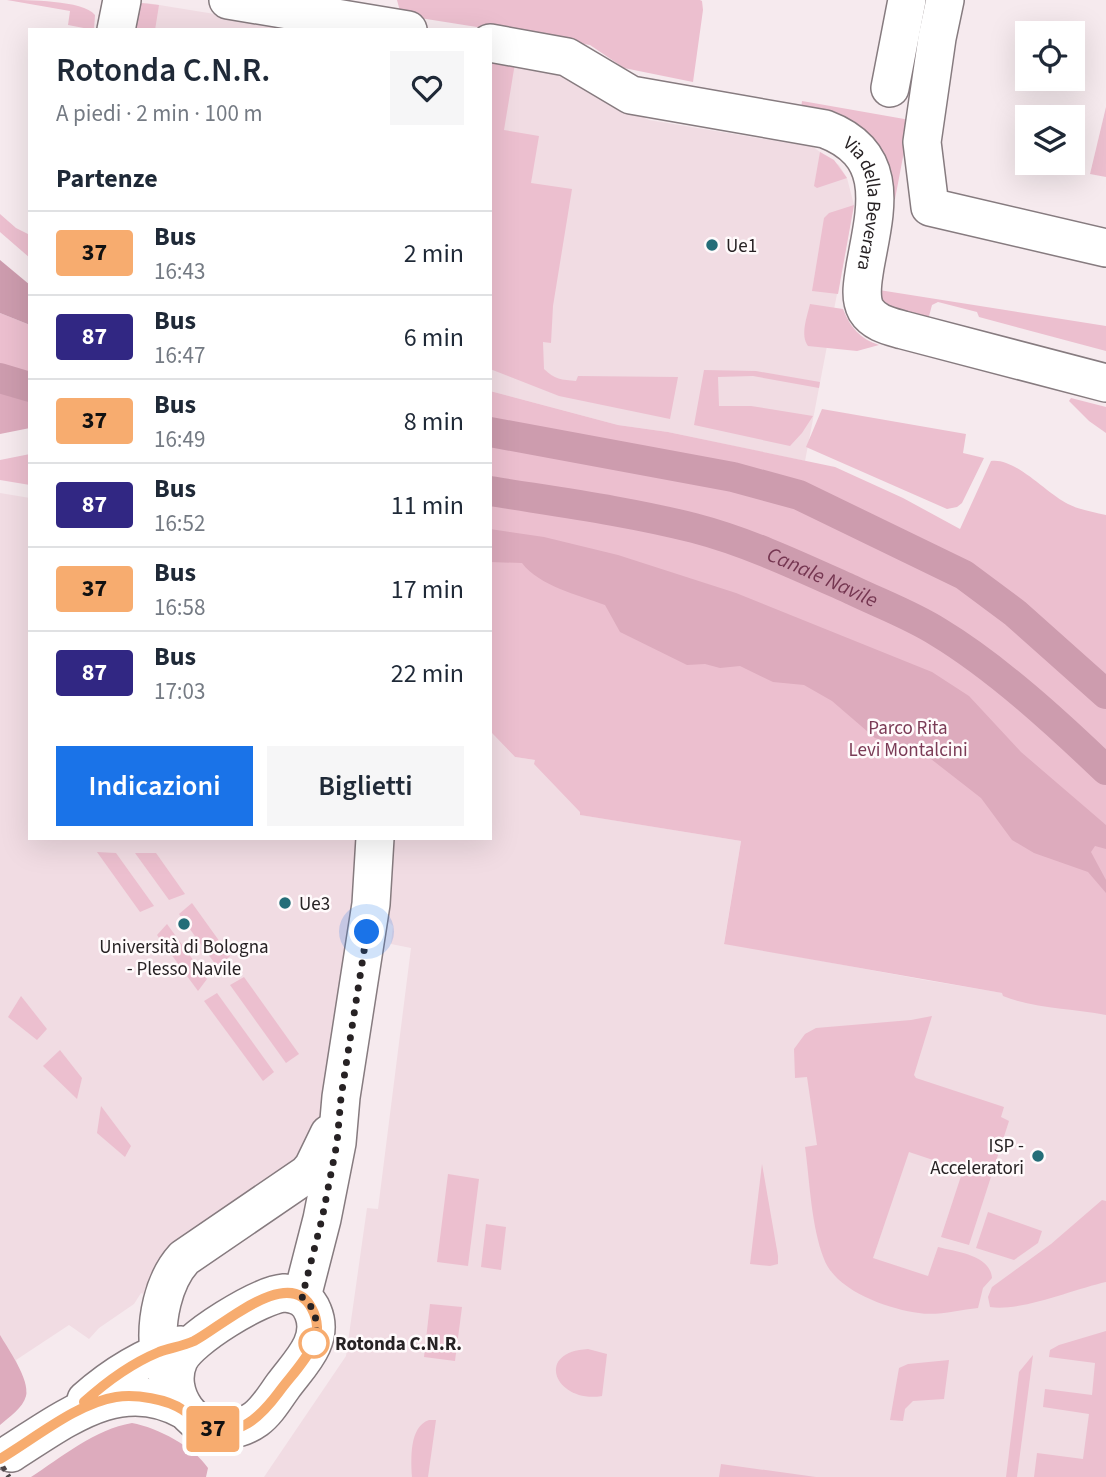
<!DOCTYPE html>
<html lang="it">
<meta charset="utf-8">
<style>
:root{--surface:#fff;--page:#f6f6f7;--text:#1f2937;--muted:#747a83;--line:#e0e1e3;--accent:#1a73e8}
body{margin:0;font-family:"Source Sans 3",sans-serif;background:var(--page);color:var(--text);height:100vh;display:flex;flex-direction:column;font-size:26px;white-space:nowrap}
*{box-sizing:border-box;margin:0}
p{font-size:23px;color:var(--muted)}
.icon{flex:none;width:38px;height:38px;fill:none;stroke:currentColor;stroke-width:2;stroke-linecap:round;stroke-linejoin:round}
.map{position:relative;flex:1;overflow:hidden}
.details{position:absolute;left:28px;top:28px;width:464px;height:812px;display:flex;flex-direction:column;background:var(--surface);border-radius:0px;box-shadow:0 7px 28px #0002}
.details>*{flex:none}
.badge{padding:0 14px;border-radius:5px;font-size:24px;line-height:46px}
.controls{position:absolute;left:1015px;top:21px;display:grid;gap:14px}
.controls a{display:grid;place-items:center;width:70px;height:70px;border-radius:0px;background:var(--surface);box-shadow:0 7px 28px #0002;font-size:35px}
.you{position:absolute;width:35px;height:35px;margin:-18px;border:5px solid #fff;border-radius:50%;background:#1a73e8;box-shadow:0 0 0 10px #1a73e833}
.map>.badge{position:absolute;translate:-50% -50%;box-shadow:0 0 0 4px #fff}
h2{padding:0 28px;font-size:26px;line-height:63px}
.round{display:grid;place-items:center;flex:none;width:74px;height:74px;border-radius:0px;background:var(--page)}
.summary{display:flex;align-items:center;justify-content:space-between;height:119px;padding:0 28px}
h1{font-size:33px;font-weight:600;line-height:52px}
.cta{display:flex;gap:14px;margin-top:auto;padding:14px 28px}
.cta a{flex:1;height:80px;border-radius:0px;background:var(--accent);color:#fff;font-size:28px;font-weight:600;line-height:80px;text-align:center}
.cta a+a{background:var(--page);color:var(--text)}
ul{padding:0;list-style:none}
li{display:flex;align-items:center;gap:21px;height:84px;padding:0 28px;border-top:2px solid var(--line)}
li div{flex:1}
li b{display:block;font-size:26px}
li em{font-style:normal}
li .badge{min-width:77px;font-weight:700;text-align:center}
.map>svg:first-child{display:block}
.built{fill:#f1dce3}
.green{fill:#ecbfcf}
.forest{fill:#ddabbd}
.water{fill:#cd9cae}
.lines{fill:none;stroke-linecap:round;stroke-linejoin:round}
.canal{stroke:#cd9cae;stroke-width:30}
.minor-casing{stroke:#867b7f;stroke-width:40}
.minor{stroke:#fff;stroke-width:37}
.rail{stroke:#4c4548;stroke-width:5;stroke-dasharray:10 5;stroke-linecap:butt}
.line-casing{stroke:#fff;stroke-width:16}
.line{stroke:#f7ac6f;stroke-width:10}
.walk{stroke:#272224;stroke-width:7;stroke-dasharray:0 12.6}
.poi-dot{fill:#246d78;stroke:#fffafb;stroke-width:2.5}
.stop-dot{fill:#fff;stroke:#f7ac6f;stroke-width:3.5}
.labels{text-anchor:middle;stroke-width:5;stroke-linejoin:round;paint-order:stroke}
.street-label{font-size:19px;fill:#272224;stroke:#fffafb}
.poi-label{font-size:19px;fill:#272224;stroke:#fffafb;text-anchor:start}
.park-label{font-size:19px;fill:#7b3b56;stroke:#fffafb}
.stop-label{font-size:19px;font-weight:bold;fill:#272224;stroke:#fffafb;text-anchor:start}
.water-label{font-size:21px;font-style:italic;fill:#753651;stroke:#fffafb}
</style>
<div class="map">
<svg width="1106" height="1477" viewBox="0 0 1106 1477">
<rect width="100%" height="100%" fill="#f6eaee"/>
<!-- built -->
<g class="built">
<path d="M 141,3 L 147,3 L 313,30 L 129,30 Z"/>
<path d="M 490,59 L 547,67 L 649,120 L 813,147 L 839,165 L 847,178 L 854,205 L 805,461 L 668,432 L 618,425 L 490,391 Z"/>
<path d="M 0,493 L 30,498 L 30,838 L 490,838 L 490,731 L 515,757 L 535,760 L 581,812 L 581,815 L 741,841 L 724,943 L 925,980 L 1106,1010 L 1106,1477 L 264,1477 L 346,1356 L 367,1208 L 378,1209 L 411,948 L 391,944 L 393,926 L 372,905 L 327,1138 L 163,1300 L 141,1293 L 134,1304 L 99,1328 L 89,1339 L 69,1325 L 16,1360 L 27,1394 L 0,1425 Z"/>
</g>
<!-- green -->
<g class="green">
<path d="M 7,0 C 27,0 83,0 95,15 L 94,30 L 68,25 L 70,11 Z"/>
<path d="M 397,0 L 700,0 L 702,1 L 703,10 L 693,82 L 624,68 L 590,45 L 401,15 Z"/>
<path d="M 141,3 L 159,5 L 155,30 L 129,30 L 138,4 Z"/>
<path d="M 490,61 L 515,63 L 504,130 L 539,136 L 531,183 L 572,189 L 553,306 L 551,343 L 543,342 L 544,369 C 554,379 562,380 576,381 L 578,376 L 678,377 L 670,419 L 559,396 L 490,369 Z"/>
<path d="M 802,101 L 910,120 L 895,199 L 893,199 C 893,172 881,136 854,124 C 838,117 818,114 801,109 Z"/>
<path d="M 1106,107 L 1106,177 L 1090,174 Z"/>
<path d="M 820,152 L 834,160 L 847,178 L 817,188 L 814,186 Z"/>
<path d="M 854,205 L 838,294 L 812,291 L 824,218 L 829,213 Z"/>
<path d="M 0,214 L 16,228 L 30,235 L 30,258 L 0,232 Z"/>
<path d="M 879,290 L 1106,326 L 1106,351 L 979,317 L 977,312 L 938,302 L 932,305 L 928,320 L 894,311 L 881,303 Z"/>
<path d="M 810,304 L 843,309 C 850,327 860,339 879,345 L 857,351 L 808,346 C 800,335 807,317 810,304 Z"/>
<path d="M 0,313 L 30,325 L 30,378 L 0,367 Z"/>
<path d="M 704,370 L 756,371 L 820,382 L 819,388 L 753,376 L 718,377 L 719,406 L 751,406 L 813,416 L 802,433 L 790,446 L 694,425 Z"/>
<path d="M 490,391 L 618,425 L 668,432 L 835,467 L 903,498 L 960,529 L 991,461 C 1015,457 1047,494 1068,504 C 1080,510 1093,512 1106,515 L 1106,1015 C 1072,1008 1036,1009 1003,996 L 1002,993 L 724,944 L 741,841 L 580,815 L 580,812 L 534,764 L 535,760 L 515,757 L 490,731 Z"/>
<path d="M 1071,398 L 1106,407 L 1106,433 L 1089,421 L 1069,401 Z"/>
<path d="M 822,409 L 966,434 L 963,453 L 984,458 L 962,503 L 957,507 L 947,509 L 806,447 Z"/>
<path d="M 30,454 L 30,485 L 0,480 L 0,460 Z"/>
<path d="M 97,852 L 116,853 L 154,906 L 140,912 Z"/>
<path d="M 135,853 L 156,853 L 185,894 L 169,900 Z"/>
<path d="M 192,903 L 230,956 L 218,968 L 179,914 Z"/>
<path d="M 167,924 L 207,979 L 198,991 L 157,935 Z"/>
<path d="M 244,977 L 299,1054 L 286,1063 L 230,985 Z"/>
<path d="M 217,993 L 274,1072 L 263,1081 L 204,1001 Z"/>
<path d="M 21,996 L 47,1029 L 37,1040 L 8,1017 Z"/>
<path d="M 932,1016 L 914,1075 L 916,1078 L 1004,1107 L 1001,1117 L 1009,1121 L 969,1245 L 941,1237 L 963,1170 L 909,1152 L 873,1258 L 928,1276 L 938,1247 C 957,1252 990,1255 992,1278 L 983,1288 L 978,1308 C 959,1310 937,1316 919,1313 C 888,1309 836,1291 824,1259 C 811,1225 810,1183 805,1147 L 817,1145 L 807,1077 L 795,1078 L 794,1049 L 805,1034 L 816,1028 L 911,1020 Z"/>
<path d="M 60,1050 L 82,1078 L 77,1099 L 43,1066 Z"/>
<path d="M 101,1106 L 131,1146 L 125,1157 L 97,1133 Z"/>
<path d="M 762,1164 L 778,1256 L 778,1264 L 770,1266 L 750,1264 Z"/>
<path d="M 448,1174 L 479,1179 L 468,1266 L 437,1262 Z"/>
<path d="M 1102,1200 L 1106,1201 L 1106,1282 C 1074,1289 1021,1312 990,1307 L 988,1297 L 992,1287 L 1051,1244 Z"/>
<path d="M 988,1212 L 1042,1231 L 1038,1243 L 1014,1260 L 976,1248 Z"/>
<path d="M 486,1224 L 506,1227 L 501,1270 L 481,1267 Z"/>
<path d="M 430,1304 L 462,1307 L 455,1361 L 424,1357 Z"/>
<path d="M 1106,1331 L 1106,1477 L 1034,1477 L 1037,1453 L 1083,1459 L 1089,1414 L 1043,1407 L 1045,1389 L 1092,1395 L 1095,1363 L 1049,1357 L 1050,1350 L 1059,1345 Z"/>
<path d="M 588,1349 L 607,1354 L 602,1396 C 556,1404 533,1352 588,1349 Z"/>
<path d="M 1033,1355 L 1017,1477 L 1006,1477 L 1019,1372 Z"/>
<path d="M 949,1360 L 944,1399 L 913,1401 L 905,1409 L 903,1421 L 890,1420 L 899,1368 L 908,1364 Z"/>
<path d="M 429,1420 L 436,1420 L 428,1477 L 412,1477 C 411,1459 409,1427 429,1420 Z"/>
<path d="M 721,1464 L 816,1477 L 719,1477 Z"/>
</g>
<!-- forest -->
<g class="forest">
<path d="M 0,390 L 30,398 L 30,428 L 0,434 Z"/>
<path d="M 490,529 L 544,537 L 618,555 L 736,593 L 932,672 L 969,696 L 1021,752 L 1106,825 L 1106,849 L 1095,846 L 1091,852 L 1106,880 L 1106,893 L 1088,872 L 1034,853 L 1012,840 L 981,798 L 922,752 L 875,738 L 832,701 L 804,685 L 773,682 L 740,666 L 720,668 L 705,664 L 687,665 L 620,632 L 605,605 C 579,595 539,586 522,563 L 490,562 Z"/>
<path d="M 0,1335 C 8,1349 30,1379 26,1396 C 23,1408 9,1417 0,1425 Z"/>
<path d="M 132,1423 C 158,1428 193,1446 208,1468 L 206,1477 L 31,1477 C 62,1457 95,1429 132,1423 Z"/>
</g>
<!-- water -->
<path class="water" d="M 0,260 L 30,285 L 30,325 L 0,313 Z"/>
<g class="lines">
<!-- canal -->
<g class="canal">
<path d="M 0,378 L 30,387"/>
<path d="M 490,432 L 733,477 L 799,495 L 964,575 L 1015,613 L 1106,694"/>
<path id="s1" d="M 490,491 C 558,502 627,511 694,528 C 748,542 801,567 852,590 C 881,604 911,615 938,632 C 996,667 1057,723 1106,770"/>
</g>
<defs>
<g id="minor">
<path d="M 228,0 L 408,30"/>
<path d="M 945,0 L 937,38 L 922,142 L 930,207 L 1106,248"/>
<path d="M 116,30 L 122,0"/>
<path id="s2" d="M 490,43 L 567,57 L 631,95 L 825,129 C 893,155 875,211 865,267 C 863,281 859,297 866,310 C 874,323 889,326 903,330 L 1106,383"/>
<path d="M 890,88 L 907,0"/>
<path d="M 284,1293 C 298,1294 308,1299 313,1312 C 325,1341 299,1364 283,1386 C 275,1397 267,1411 256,1419 C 249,1424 241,1428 232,1429 C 194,1437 164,1393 179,1360 C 189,1338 260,1295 284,1293 Z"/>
<path d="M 302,1297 L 322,1219 L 337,1143 L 341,1097 L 371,904 L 375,838"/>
<path d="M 174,1388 C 169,1376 161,1365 159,1352 C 155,1321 163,1281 184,1258 L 307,1174 L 313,1167 L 329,1134"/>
<path d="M 86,1400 C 114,1375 144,1357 180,1345"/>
<path d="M 11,1453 C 65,1419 121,1373 186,1411"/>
</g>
</defs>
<!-- minor casing -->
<use href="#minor" class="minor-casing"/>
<!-- minor -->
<use href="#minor" class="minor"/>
<!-- rail -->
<path class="rail" d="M 0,1462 L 9,1477"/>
</g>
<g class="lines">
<defs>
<path id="line" d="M 0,1459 C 34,1439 77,1403 116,1397 C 136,1394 167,1399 183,1410 C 191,1415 196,1421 204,1425 C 238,1441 261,1416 279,1392 C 290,1377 305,1362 313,1345 C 319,1334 318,1320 312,1309 C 290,1263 220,1328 194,1341 C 183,1346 170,1348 159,1352 C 130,1364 106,1382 84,1402"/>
</defs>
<!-- line casing -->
<use href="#line" class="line-casing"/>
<!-- line -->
<use href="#line" class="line"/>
<!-- walk -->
<path class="walk" d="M 314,1343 C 319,1327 317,1308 302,1297 L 322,1219 L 337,1143 L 341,1097 L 367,932"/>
</g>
<!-- markers -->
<g class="poi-dot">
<circle cx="712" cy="245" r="7"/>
<circle cx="285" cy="903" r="7"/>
<circle cx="184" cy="924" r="7"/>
<circle cx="1038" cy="1156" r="7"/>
</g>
<circle class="stop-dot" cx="314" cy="1343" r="14"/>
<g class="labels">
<!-- street labels -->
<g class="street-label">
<text dy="7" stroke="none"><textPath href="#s2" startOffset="444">Via della Beverara</textPath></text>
</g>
<!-- poi labels -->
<g class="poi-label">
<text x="726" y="252">Ue1</text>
<text x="299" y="910">Ue3</text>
<text x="184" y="953" text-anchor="middle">Università di Bologna<tspan x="184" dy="22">- Plesso Navile</tspan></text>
<text x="1024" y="1152" text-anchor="end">ISP -<tspan x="1024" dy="22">Acceleratori</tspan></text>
</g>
<!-- park labels -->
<g class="park-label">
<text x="908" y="734">Parco Rita<tspan x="908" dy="22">Levi Montalcini</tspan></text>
</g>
<!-- stop labels -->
<g class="stop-label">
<text x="335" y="1350">Rotonda C.N.R.</text>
</g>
<!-- water labels -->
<g class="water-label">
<text dy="7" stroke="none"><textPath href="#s1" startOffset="345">Canale Navile</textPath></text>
</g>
</g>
</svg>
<div class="controls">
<a><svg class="icon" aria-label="locate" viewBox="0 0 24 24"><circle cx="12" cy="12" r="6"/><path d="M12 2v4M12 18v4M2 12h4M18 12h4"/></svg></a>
<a><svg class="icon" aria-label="layers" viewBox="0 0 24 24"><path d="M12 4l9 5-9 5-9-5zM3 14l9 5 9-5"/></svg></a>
</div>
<div class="you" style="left:367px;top:932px"></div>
<b class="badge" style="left:213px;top:1429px;background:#f7ac6f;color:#111">37</b>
<section class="details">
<div class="summary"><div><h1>Rotonda C.N.R.</h1><p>A piedi · 2 min · 100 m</p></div><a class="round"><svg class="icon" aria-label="heart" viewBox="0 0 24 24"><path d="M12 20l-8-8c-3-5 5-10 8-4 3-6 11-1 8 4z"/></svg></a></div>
<h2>Partenze</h2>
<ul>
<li><span class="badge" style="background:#f7ac6f;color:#111">37</span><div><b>Bus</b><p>16:43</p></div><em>2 min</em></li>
<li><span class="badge" style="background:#312783;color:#fff">87</span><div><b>Bus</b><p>16:47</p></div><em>6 min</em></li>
<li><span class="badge" style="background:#f7ac6f;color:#111">37</span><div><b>Bus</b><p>16:49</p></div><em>8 min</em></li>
<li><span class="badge" style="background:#312783;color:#fff">87</span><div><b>Bus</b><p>16:52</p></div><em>11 min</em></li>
<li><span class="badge" style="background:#f7ac6f;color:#111">37</span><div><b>Bus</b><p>16:58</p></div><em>17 min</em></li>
<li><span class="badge" style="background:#312783;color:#fff">87</span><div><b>Bus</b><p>17:03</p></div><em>22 min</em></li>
</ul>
<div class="cta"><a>Indicazioni</a><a>Biglietti</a></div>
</section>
</div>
